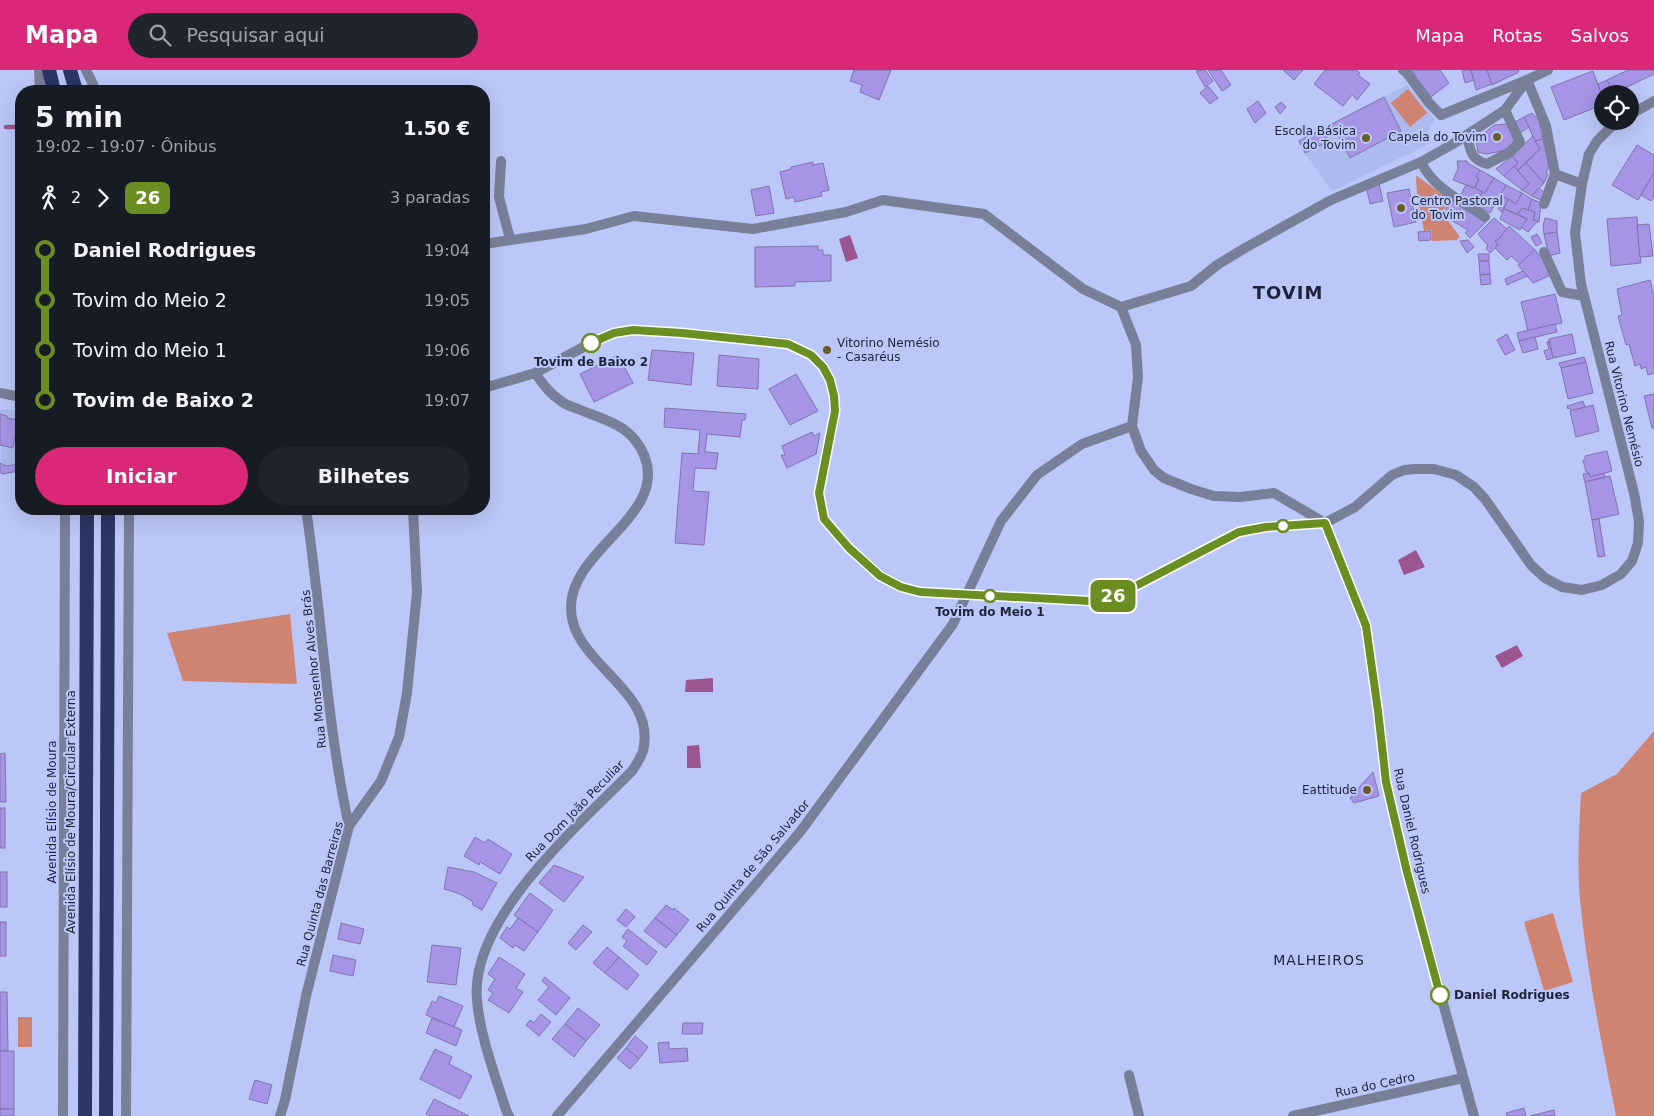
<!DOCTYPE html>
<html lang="pt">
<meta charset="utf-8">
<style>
:root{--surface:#171b24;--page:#20242c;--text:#f1f3f6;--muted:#9ea1a6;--accent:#db2777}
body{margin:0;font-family:"DejaVu Sans",sans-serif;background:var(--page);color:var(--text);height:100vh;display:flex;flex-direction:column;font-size:19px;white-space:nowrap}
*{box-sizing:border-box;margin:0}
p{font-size:16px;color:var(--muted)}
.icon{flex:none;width:28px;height:28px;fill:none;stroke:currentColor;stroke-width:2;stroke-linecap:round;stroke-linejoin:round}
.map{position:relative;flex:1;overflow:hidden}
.drawer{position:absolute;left:15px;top:15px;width:475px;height:430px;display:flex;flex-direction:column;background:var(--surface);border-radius:20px;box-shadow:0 5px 20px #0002}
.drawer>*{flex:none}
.badge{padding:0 10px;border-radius:8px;font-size:18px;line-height:32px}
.tools{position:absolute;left:1594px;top:15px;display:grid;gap:10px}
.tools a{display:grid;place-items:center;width:45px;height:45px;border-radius:50%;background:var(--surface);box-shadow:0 5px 20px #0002;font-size:25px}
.map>.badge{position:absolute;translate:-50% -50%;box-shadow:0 0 0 2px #fff}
.legs{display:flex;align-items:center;gap:8px;height:55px;padding:0 20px;font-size:16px}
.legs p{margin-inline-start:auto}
.head{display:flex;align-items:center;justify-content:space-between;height:85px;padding:0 20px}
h1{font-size:28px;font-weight:700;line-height:38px}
.primary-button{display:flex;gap:10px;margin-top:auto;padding:10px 20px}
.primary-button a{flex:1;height:58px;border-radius:30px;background:var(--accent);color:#fff;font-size:20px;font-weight:700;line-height:58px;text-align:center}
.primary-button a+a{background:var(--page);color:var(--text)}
ul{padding:0 20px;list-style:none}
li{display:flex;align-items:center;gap:18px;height:50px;font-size:19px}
li i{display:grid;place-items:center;width:8px;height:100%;margin:0 6px;background:currentColor}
li i::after{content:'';width:12px;height:12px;margin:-6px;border:4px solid;border-radius:50%;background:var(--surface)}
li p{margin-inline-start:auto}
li:first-child i{background:linear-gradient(#0000 50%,currentColor 0)}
li:last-child i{background:linear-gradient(currentColor 50%,#0000 0)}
header{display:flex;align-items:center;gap:30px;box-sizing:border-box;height:70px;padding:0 25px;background:var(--accent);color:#fff}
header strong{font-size:24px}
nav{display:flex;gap:28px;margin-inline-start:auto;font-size:18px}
.search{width:350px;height:45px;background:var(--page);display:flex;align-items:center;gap:12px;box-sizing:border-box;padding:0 18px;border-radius:28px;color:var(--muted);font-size:19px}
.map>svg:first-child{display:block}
.built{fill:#acbaee}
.green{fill:#d18371}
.water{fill:#9b5590}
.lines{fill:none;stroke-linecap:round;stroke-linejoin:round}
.stream{stroke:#9b5590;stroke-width:4.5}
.building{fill:#a694e7;stroke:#8174ae}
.minor{stroke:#787f98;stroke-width:10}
.tertiary{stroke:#787f98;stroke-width:10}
.trunk{stroke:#2c3564;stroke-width:14}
.line-1-casing{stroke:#fff;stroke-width:11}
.line-1{stroke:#6b8e23;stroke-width:8}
.poi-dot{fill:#6a5b28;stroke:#bbc7f8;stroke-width:2}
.stop-1-dot{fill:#fff;stroke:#6b8e23;stroke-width:2.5}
.labels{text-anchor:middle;stroke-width:4;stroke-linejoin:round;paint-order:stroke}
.poi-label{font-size:12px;fill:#1e233a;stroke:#bbc7f8;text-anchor:end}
.stop-label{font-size:12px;font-weight:bold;fill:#1e233a;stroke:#bbc7f8}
.street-label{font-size:12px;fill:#1e233a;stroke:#bbc7f8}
.neighbourhood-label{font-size:14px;letter-spacing:1px;fill:#1e233a;stroke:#bbc7f8}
.district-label{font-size:18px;font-weight:bold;letter-spacing:1px;fill:#1e233a;stroke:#bbc7f8}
</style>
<header>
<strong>Mapa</strong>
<div class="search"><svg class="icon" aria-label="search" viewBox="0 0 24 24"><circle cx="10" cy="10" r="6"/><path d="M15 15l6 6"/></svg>Pesquisar aqui</div>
<nav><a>Mapa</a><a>Rotas</a><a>Salvos</a></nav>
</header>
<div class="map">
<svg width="1654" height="1046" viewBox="0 0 1654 1046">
<rect width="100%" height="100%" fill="#bbc7f8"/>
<!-- built -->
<g class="built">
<path d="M 1407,15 L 1435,50 L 1425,65 L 1431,70 L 1431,73 L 1332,121 L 1305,83 L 1298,71 Z"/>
<path d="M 0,339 L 21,341 L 21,382 L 19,402 L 1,405 Z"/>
</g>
<!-- green -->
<g class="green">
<path d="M 1408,19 L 1427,43 L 1410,57 L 1391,33 Z"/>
<path d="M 1417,106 L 1442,124 L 1438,131 L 1446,136 L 1441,145 L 1449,152 L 1460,167 L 1457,169 L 1458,170 L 1432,171 L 1432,160 L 1424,161 L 1417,125 L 1416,107 Z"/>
<path d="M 290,544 L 297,614 L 183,611 L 167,563 Z"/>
<path d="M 1654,661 L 1654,1046 L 1616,1046 C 1602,975 1587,903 1580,830 C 1577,795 1579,759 1581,723 L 1617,704 Z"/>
<path d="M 1553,843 L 1573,912 L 1544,921 L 1524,852 Z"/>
<rect x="18" y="947" width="14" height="30"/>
</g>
<!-- water -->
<g class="water">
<path d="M 850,165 L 858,188 L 846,192 L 839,169 Z"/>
<path d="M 1416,480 L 1425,497 L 1404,505 L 1398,490 Z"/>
<path d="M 1517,575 L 1523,586 L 1502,598 L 1495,586 Z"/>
<path d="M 713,608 L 713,622 L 685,622 L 686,610 Z"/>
<path d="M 699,675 L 701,698 L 687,698 L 687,676 Z"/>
</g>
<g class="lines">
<!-- stream -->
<path class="stream" d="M 6,57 L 21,57"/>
</g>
<!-- building -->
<g class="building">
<path d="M 854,0 L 891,0 L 879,30 L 860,22 L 862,15 L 850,11 Z"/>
<path d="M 1205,0 L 1213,11 L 1205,17 L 1196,1 Z"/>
<path d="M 1208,0 L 1221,0 L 1231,15 L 1222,21 Z"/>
<path d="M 1283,0 L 1303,0 L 1294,10 Z"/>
<path d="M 1325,0 L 1356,0 L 1360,3 L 1358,5 L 1370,14 L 1357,30 L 1352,25 L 1343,36 L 1314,14 Z"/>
<path d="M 1411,0 L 1440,0 L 1449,13 L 1431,27 Z"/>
<path d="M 1462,0 L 1471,0 L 1474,10 L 1465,13 Z"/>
<path d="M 1471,0 L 1487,0 L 1492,14 L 1476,20 Z"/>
<path d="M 1487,0 L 1518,0 L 1519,2 L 1492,15 Z"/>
<path d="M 1628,0 L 1654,0 L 1654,4 L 1613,24 L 1607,10 Z"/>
<path d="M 1593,1 L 1602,26 L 1602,35 L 1564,50 L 1551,17 Z"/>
<path d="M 1607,10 L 1613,24 L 1602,24 L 1602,26 L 1598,14 Z"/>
<path d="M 1208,16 L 1218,28 L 1210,34 L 1200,23 Z"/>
<path d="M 1384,27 L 1401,61 L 1350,88 L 1336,61 L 1326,66 L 1330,74 L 1324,76 L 1323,74 L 1305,83 L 1299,71 Z"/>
<path d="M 1258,31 L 1266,43 L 1255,53 L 1247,39 Z"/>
<path d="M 1281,32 L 1286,37 L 1280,44 L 1275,37 Z"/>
<path d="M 1532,43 L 1539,51 L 1543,69 L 1535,71 L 1524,47 Z"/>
<path d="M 1524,47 L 1529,57 L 1520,63 L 1515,52 Z"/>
<path d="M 1507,54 L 1515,69 L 1507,80 L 1487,84 L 1478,82 L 1476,70 L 1494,55 Z"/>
<path d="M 1533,66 L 1540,79 L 1518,100 L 1514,96 L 1518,93 L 1512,86 Z"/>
<path d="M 1543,69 L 1549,98 L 1546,102 L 1548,104 L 1544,113 L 1526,93 L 1540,79 L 1535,71 Z"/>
<path d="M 1637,75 L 1654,85 L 1654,103 L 1638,130 L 1612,115 Z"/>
<path d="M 1512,86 L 1518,93 L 1504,106 L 1496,99 Z"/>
<path d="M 1457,91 L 1467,91 L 1469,94 L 1480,100 L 1476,107 L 1479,109 L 1474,118 L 1453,110 L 1458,99 Z"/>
<path d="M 813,92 L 813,95 L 823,93 L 829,120 L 821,122 L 822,126 L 795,132 L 794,127 L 786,129 L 780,102 L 791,99 L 791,97 Z"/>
<path d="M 1526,93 L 1544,113 L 1532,126 L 1522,120 L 1529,114 L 1518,100 Z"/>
<path d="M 1514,96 L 1529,114 L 1522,120 L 1504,106 Z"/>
<path d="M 1480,100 L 1494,108 L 1485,123 L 1475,118 L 1479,109 L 1476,107 Z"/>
<path d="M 1654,103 L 1654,126 L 1651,131 L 1641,125 Z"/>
<path d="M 1494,108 L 1506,115 L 1490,143 L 1475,135 L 1482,122 L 1485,123 Z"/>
<path d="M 1379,114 L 1383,131 L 1370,134 L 1367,120 Z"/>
<path d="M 1466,115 L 1475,118 L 1482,122 L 1475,135 L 1460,126 Z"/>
<path d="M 1506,115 L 1522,123 L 1516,134 L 1500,125 Z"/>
<path d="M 769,116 L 774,143 L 756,146 L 751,120 Z"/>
<path d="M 1539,118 L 1545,123 L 1543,131 L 1532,126 Z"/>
<path d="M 1409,119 L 1416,152 L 1394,157 L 1387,123 Z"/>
<path d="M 1522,123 L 1532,129 L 1528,140 L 1522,138 L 1518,144 L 1504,139 L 1508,129 L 1516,134 Z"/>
<path d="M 1443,124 L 1451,129 L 1447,136 L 1439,131 Z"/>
<path d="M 1500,125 L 1508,129 L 1502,142 L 1498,139 L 1501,134 L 1496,131 Z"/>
<path d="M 1452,129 L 1486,152 L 1470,168 L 1465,163 L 1468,160 L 1442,145 Z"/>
<path d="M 1532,129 L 1541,133 L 1539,152 L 1533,150 L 1535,142 L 1528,140 Z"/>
<path d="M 1522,138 L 1535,142 L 1533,150 L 1538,151 L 1528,162 L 1521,157 L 1527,149 L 1518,144 Z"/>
<path d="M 1504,139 L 1527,149 L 1520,160 L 1500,149 Z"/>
<path d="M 1637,147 L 1641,193 L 1611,196 L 1607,149 Z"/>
<path d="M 1494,148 L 1507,159 L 1499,169 L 1495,171 L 1498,175 L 1490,183 L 1486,178 L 1488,176 L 1478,164 Z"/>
<path d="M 1545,148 L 1557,151 L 1557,162 L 1544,164 L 1543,156 Z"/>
<path d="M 1649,154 L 1653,186 L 1640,187 L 1637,155 Z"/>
<path d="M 1509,156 L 1535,180 L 1520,194 L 1511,186 L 1507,190 L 1495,178 L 1498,175 L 1495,171 L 1499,169 Z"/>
<path d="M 1431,161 L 1431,170 L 1419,171 L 1418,162 Z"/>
<path d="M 1557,162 L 1560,183 L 1549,186 L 1544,164 Z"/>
<path d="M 1537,164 L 1542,173 L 1536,176 L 1531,167 Z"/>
<path d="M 1468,170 L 1474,177 L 1467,183 L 1460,171 Z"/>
<path d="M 818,176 L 818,180 L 823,180 L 823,185 L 831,185 L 831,211 L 795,212 L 795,216 L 755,217 L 755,177 Z"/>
<path d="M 1535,180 L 1547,194 L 1551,205 L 1533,213 L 1518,195 Z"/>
<path d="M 1478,184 L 1489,184 L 1489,191 L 1479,191 Z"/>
<path d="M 1479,191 L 1489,191 L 1490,204 L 1480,205 Z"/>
<path d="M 1523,201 L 1527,206 L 1507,215 L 1505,209 Z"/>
<path d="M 1490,204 L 1491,214 L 1481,215 L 1480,205 Z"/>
<path d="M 1650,210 L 1654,226 L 1654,303 L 1648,305 L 1646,297 L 1641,299 L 1640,294 L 1635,296 L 1629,274 L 1626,275 L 1618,246 L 1622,245 L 1617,219 Z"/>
<path d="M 1555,224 L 1562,253 L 1528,261 L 1521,232 Z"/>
<path d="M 1555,254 L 1557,262 L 1519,271 L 1517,263 Z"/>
<path d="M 1507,264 L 1515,280 L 1505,285 L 1497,270 Z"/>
<path d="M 1572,264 L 1576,283 L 1553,288 L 1549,269 Z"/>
<path d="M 1535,267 L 1538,279 L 1523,283 L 1519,271 Z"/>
<path d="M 1549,271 L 1553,288 L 1547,290 L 1544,281 L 1549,279 L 1547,272 Z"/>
<path d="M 652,280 L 694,283 L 691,315 L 648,310 Z"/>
<path d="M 618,285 L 633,313 L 594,332 L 580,304 Z"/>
<path d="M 719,285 L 759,289 L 758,319 L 717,316 Z"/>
<path d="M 1584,287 L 1586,292 L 1561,298 L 1559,293 Z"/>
<path d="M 1586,292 L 1593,323 L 1568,329 L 1561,298 Z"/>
<path d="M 796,304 L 818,341 L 790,355 L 769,319 Z"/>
<path d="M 1654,324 L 1654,358 L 1652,358 L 1644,326 Z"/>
<path d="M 1583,331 L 1585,337 L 1571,341 L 1570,338 L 1568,339 L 1567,336 Z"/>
<path d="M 1593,335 L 1599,361 L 1576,367 L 1570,341 Z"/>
<path d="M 665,338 L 746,344 L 745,350 L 742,350 L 740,367 L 707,364 L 705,382 L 718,383 L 716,399 L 695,398 L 693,421 L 709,422 L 704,475 L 675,473 L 682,383 L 698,384 L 700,360 L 664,357 Z"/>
<path d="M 0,344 L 7,346 L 7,348 L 18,350 L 13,378 L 0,375 Z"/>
<path d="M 812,362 L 814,366 L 820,363 L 816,384 L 787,398 L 781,385 L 785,385 L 782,376 Z"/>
<path d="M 1607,381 L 1612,401 L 1590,407 L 1588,402 L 1586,402 L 1583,390 L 1585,390 L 1585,386 Z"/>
<path d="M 0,393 L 6,396 L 19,394 L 18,401 L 2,404 L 0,402 Z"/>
<path d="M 1589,403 L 1590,407 L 1604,403 L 1605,407 L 1585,412 L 1583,404 Z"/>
<path d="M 1610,406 L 1619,444 L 1592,450 L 1585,412 Z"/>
<path d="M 1599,449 L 1605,486 L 1598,487 L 1592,450 Z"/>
<path d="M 5,683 L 6,732 L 0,732 L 0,684 Z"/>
<path d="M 1373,702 L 1379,726 L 1354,733 L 1350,728 Z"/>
<rect x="0" y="738" width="5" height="40"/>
<path d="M 475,767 L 485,773 L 488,769 L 512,784 L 500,804 L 480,792 L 479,795 L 464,786 Z"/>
<path d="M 554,795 L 584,807 L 564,832 L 539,813 Z"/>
<path d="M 448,797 L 474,802 L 497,813 L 482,840 L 473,835 L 472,831 L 460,824 L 444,819 Z"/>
<rect x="0" y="802" width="7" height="35"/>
<path d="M 530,823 L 553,840 L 538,862 L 514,845 Z"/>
<path d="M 666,835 L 673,840 L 674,838 L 689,850 L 677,865 L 655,848 Z"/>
<path d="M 626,839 L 635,847 L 626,857 L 617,850 Z"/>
<path d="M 518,848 L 538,862 L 524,881 L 515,875 L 513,878 L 500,868 L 507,857 L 510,859 Z"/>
<path d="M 655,848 L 677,865 L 666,878 L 644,861 Z"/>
<rect x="0" y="852" width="6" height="34"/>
<path d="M 341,853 L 364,859 L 360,874 L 338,869 Z"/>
<path d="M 583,855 L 592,862 L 576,880 L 568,873 Z"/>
<path d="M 628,859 L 657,882 L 647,895 L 623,876 L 627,871 L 622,867 Z"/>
<path d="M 432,875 L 461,878 L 456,915 L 427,912 Z"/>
<path d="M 607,877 L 619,887 L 605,903 L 593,893 Z"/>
<path d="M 333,885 L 356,890 L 353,906 L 330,901 Z"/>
<path d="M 499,887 L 525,904 L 516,918 L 523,922 L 509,943 L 488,930 L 493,923 L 488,920 L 495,909 L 488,904 Z"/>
<path d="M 619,887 L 639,905 L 627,920 L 605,903 Z"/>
<path d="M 545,907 L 570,928 L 556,945 L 538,930 L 549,917 L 542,911 Z"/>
<path d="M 0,922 L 7,922 L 8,981 L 0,981 Z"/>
<path d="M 439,926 L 463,936 L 454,957 L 426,945 L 432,931 L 436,933 Z"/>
<path d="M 578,938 L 600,955 L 586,971 L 565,954 Z"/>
<path d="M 541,944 L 551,952 L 539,966 L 526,955 L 530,950 L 534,953 Z"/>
<path d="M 432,948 L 462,960 L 456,976 L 426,963 Z"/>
<path d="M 683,953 L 703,953 L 702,964 L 682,964 Z"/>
<path d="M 565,954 L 586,971 L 574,987 L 552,969 Z"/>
<path d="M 635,966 L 648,977 L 639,989 L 626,978 Z"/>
<path d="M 669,972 L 669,979 L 687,978 L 688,991 L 660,993 L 658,973 Z"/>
<path d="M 626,978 L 639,989 L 630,999 L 617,988 Z"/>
<path d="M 435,979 L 452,987 L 449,994 L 472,1006 L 460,1029 L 420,1009 Z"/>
<rect x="0" y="981" width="14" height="58"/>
<path d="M 255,1010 L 272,1015 L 267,1034 L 249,1029 Z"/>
<path d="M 434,1029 L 469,1046 L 430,1046 L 426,1044 Z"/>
<path d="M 1524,1038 L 1526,1046 L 1507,1046 L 1506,1043 Z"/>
<rect x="0" y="1039" width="14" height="7"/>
<path d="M 1554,1040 L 1555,1046 L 1530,1046 Z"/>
</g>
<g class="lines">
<!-- minor -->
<g class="minor">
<path d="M 1403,0 L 1407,3 L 1429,33 L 1441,45 L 1527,10 L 1546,56 L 1555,104 L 1582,114"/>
<path d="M 1467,65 C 1470,80 1471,90 1487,94 L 1510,82 L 1520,72 L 1505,40"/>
<path d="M 501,91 L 499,127 L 510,169"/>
<path d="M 1421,92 C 1433,118 1462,131 1485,147"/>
<path d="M 1544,134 L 1555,104"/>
<path d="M 484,174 L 586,159 L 634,146 L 753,159 L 846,142 L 883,130 L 984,144 L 1083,219 L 1121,237 L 1191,216 L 1217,195 L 1245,178 L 1331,130 L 1421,92 L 1453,74 L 1505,40 L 1527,10 L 1548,0"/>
<path d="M 1544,182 L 1562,222 L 1584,226"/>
<path d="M 1121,237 L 1136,275 L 1138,307 L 1132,356 L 1141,381 L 1154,400 L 1164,408 L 1191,419 L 1214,426 L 1240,427 L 1274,423 L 1325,453 L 1366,556 L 1378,641 L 1386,712 L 1407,802 L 1474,1046"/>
<path d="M 306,439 C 322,544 326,652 349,756"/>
<path d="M 1129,1005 L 1139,1046"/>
<path d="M 63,1046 L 65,439"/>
<path d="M 126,1046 L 129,439"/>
<path d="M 280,1046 L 285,1030 L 306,926 L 349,756 L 381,711 L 399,667 L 407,623 L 417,522 L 413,439"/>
<path d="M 509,1046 L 506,1040 C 495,1005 480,966 477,930 C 469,849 580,754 632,701 C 636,695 641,687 643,681 C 658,619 570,594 571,537 C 571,479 669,445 644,385 C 631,354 606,351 578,339 C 572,337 566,335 561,331 C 550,324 543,314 535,303"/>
<path d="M 557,1046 L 800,762 L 953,554 L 1001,451 L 1037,405 L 1082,374 L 1132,356"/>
<path d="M 1293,1046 L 1463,1008"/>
</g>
<!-- tertiary -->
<g class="tertiary">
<path d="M 39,0 L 40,21"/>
<path d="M 86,0 L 93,14 L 95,21"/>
<path d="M 1630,45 L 1654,31"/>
<path d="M 484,318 L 535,303 L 591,273 L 614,263 L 633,260 L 682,263 L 787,273 L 811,285 L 823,297 L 830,309 L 834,326 L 835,341 L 819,423 L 824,449 L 849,478 L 881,506 L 901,517 L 920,522 L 1090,531 L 1109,528 L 1126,521 L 1239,462 L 1265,457 L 1325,453 L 1355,437 L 1392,405 L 1404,400 L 1415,399 L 1434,399 L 1456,405 L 1474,417 L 1485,429 L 1531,495 L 1545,508 L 1562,517 L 1582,520 L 1602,515 L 1621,504 L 1632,491 L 1638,473 L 1639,451 L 1634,423 L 1581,214 L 1575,163 L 1582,114 L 1589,84 L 1597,71 L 1610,58 L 1620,51"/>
<path d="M 0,323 L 21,327"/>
</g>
<!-- trunk -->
<g class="trunk">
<path d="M 49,0 L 54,21"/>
<path d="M 70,0 L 76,21"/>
<path d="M 85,1046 L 87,439"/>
<path d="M 106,1046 L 108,439"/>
</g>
</g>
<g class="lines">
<defs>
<path id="line-1" d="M 591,273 L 614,263 L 633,260 L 682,263 L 788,274 L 811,285 L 823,297 L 830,310 L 834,326 L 835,341 L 819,423 L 824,449 L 849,478 L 880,506 L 901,517 L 920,522 L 1090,531 L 1109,528 L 1126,521 L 1239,462 L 1266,457 L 1325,453 L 1366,556 L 1378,641 L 1386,712 L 1407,802 L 1440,925"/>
</defs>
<!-- line-1 casing -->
<use href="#line-1" class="line-1-casing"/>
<!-- line-1 -->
<use href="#line-1" class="line-1"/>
</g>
<!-- markers -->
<g class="poi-dot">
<circle cx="1497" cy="67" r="5"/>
<circle cx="1366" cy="68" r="5"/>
<circle cx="1401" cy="138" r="5"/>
<circle cx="827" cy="280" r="5"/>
<circle cx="1367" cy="720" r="5"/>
</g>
<g class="stop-1-dot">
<circle cx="591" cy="273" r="9"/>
<circle cx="1283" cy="456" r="6"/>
<circle cx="990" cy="526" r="6"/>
<circle cx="1440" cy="925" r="9"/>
</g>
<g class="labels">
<!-- poi labels -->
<g class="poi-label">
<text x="1356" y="65">Escola Básica<tspan x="1356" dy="14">do Tovim</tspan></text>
<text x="1487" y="71">Capela do Tovim</text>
<text x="1411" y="135" text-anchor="start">Centro Pastoral<tspan x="1411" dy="14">do Tovim</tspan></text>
<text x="837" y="277" text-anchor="start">Vitorino Nemésio<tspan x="837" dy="14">- Casaréus</tspan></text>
<text x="1357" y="724">Eattitude</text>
</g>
<!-- stop labels -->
<g class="stop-label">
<text x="591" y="296">Tovim de Baixo 2</text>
<text x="990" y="546">Tovim do Meio 1</text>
<text x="1454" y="929" text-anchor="start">Daniel Rodrigues</text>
</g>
<!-- street labels -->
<g class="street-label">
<text transform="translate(1624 334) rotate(76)" y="4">Rua Vitorino Nemésio</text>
<text transform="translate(314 599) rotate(-96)" y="4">Rua Monsenhor Alves Brás</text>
<text transform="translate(575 741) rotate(-46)" y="4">Rua Dom João Peculiar</text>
<text transform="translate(52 742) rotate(-90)" y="4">Avenida Elísio de Moura</text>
<text transform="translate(71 742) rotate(-90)" y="4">Avenida Elísio de Moura/Circular Externa</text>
<text transform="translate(1412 761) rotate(77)" y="4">Rua Daniel Rodrigues</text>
<text transform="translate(753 796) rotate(-50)" y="4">Rua Quinta de São Salvador</text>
<text transform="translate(320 824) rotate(-75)" y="4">Rua Quinta das Barreiras</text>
<text transform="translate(1375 1015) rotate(-12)" y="4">Rua do Cedro</text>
</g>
<!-- neighbourhood labels -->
<g class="neighbourhood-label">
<text x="1319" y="895">MALHEIROS</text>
</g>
<!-- district labels -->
<g class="district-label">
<text x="1288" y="229">TOVIM</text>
</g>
</g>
</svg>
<div class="tools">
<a><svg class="icon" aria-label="locate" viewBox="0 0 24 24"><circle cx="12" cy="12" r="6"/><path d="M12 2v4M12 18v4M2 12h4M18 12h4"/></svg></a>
</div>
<b class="badge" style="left:1113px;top:526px;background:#6b8e23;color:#fff">26</b>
<section class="drawer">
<div class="head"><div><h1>5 min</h1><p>19:02 – 19:07 · Ônibus</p></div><b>1.50 €</b></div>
<div class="legs"><svg class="icon" aria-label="walk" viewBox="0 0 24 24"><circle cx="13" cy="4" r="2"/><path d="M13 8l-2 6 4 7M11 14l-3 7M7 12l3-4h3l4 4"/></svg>2<svg class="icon" aria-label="forward" viewBox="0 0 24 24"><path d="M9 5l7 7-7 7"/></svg><b class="badge" style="background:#6b8e23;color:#fff">26</b><p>3 paradas</p></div>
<ul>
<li><i style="color:#6b8e23"></i><b>Daniel Rodrigues</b><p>19:04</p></li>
<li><i style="color:#6b8e23"></i><span>Tovim do Meio 2</span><p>19:05</p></li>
<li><i style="color:#6b8e23"></i><span>Tovim do Meio 1</span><p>19:06</p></li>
<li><i style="color:#6b8e23"></i><b>Tovim de Baixo 2</b><p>19:07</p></li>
</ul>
<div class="primary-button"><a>Iniciar</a><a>Bilhetes</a></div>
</section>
</div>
